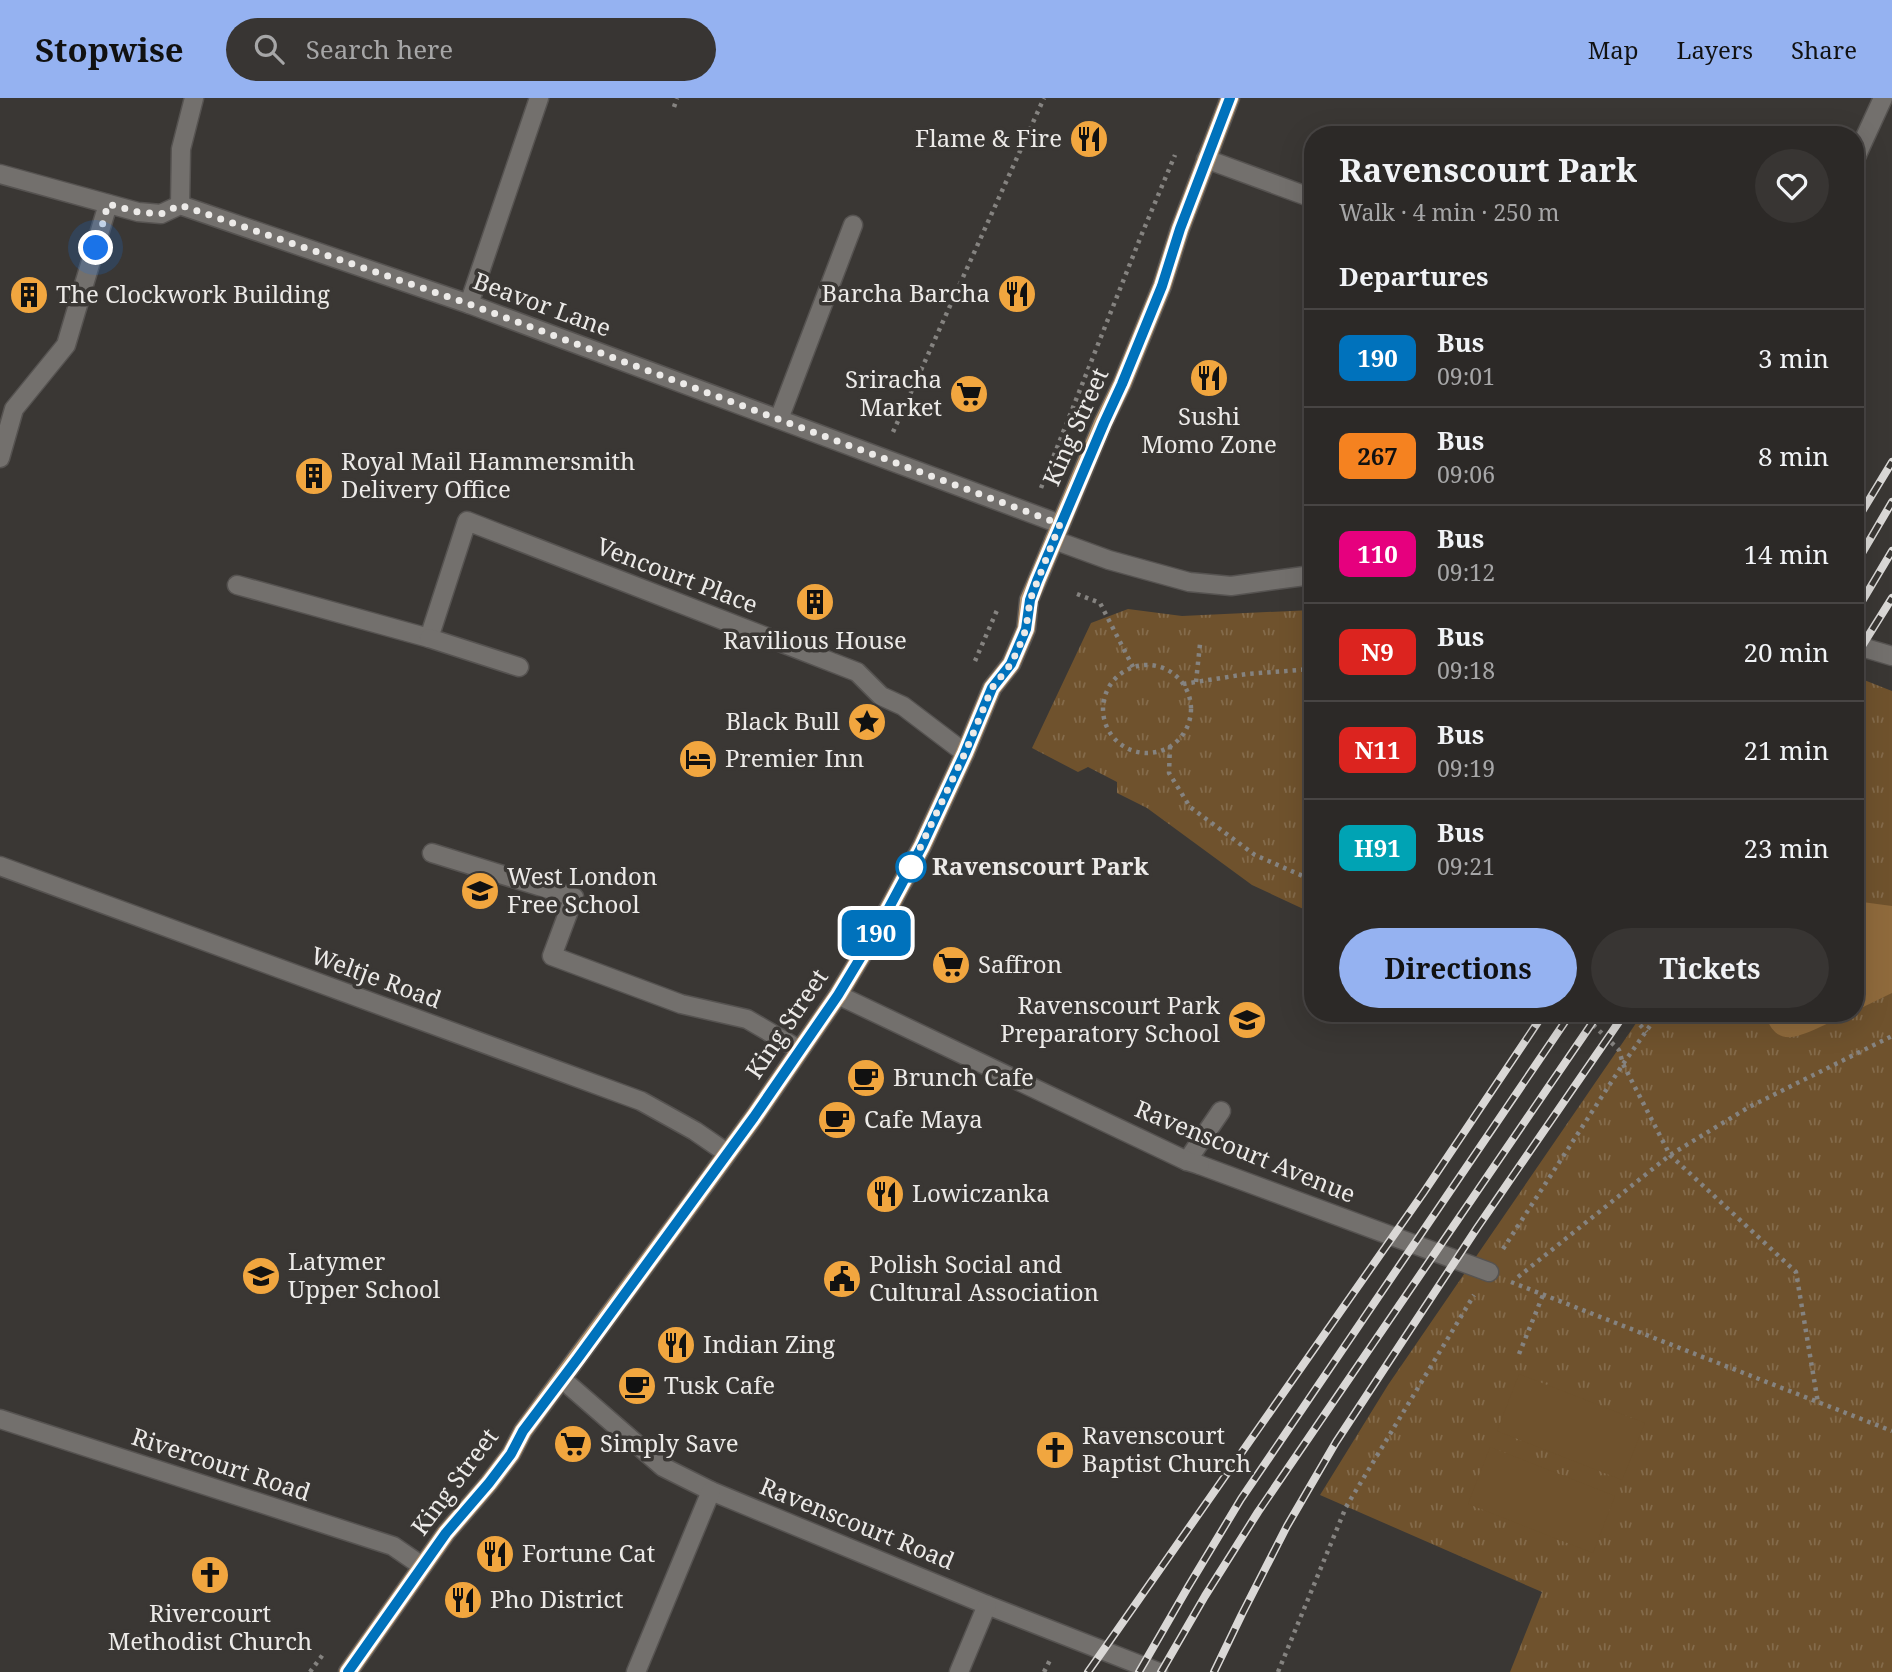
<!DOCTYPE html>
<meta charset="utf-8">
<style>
:root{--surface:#2c2927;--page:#383533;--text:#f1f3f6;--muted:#a6a6a7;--line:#484544;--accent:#95b2f1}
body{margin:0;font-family:"Noto Serif",serif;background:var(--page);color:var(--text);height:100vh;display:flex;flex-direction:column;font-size:26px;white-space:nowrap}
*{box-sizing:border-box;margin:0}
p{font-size:23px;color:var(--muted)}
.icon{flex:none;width:38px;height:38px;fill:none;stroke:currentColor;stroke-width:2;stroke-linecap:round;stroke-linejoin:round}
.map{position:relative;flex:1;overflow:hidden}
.details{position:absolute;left:1304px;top:28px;width:560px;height:896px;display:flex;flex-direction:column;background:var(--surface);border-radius:28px;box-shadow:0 7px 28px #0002,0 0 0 2px var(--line)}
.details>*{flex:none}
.badge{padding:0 14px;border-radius:10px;font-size:24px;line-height:46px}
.you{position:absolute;width:35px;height:35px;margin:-18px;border:5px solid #fff;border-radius:50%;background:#1a73e8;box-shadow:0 0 0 10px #1a73e833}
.map>.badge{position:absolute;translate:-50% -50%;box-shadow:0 0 0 4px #fff}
h2{padding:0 35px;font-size:26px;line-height:63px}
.round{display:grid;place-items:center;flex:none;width:74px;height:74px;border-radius:37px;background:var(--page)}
.headline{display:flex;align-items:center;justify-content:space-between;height:119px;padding:0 35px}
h1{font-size:33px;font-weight:700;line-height:52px}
.primary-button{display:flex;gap:14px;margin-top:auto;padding:14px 35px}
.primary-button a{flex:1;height:80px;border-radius:42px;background:var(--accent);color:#111;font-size:28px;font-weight:700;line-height:80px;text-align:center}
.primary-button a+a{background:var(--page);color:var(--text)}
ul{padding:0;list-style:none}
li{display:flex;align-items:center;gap:21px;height:98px;padding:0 35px;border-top:2px solid var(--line)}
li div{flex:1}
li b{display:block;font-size:26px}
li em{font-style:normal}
li .badge{min-width:77px;font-weight:700;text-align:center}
header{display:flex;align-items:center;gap:42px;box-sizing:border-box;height:98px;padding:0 35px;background:var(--accent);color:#111}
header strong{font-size:33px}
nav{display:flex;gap:38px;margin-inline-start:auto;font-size:24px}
.search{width:490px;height:63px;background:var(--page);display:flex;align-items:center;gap:18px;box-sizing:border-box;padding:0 24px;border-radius:38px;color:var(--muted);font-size:26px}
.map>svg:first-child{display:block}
.park{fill:url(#park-tufts)}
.pitch{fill:#6f522d}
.water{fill:#8f6a3c}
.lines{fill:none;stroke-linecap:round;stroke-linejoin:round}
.service-casing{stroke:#565351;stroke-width:21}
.pedestrian-casing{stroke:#565351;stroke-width:21}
.minor-casing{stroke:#565351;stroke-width:21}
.primary-casing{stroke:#565351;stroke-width:21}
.path{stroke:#858380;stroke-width:4.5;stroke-dasharray:3.5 5;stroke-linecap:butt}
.service{stroke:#73706d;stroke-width:18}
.pedestrian{stroke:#73706d;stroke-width:18}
.minor{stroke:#73706d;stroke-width:18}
.primary{stroke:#b2936f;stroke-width:18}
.rail-casing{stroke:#dad8d6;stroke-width:8}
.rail{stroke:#3a3734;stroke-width:5;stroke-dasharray:16;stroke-linecap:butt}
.line-casing{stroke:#fff;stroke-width:16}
.line{stroke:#0072bc;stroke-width:10}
.walk{stroke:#eceae8;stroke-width:7;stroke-dasharray:0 12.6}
.stop-dot{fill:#fff;stroke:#0072bc;stroke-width:3.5}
.labels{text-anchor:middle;stroke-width:7;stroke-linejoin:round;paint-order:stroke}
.poi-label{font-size:24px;fill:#eceae8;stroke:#3a3734;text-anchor:start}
.street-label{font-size:24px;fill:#eceae8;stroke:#3a3734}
.stop-label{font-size:24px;font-weight:bold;fill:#eceae8;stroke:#3a3734;text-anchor:start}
</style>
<header>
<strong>Stopwise</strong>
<div class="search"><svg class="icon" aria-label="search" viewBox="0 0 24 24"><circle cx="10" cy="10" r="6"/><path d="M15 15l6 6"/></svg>Search here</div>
<nav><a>Map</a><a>Layers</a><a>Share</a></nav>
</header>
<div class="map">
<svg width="1892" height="1574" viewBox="0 0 1892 1574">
<defs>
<pattern id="park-tufts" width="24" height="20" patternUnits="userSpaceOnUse" patternTransform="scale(1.75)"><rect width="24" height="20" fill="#6f522d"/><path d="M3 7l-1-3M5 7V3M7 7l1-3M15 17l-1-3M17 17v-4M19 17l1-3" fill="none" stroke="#846b4b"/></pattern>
</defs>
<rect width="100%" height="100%" fill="#3a3734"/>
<!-- park -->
<g class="park">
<path d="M 1128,511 L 1182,518 L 1312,512 L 1312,815 L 1252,787 L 1147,710 L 1117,695 L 1117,684 L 1088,669 L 1078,674 L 1032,650 L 1091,525 Z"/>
<path d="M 1859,580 L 1892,593 L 1892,1574 L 1510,1574 L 1542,1494 L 1320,1397 L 1388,1287 L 1643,915 L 1855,915 L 1855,586 Z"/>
</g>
<!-- pitch -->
<g class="pitch">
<path d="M 1519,1276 L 1645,1325 L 1622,1382 L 1497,1333 Z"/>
<path d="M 1490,1349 L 1615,1398 L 1593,1455 L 1468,1406 Z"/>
</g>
<!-- water -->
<g class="water">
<path d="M 1855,803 L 1892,808 L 1892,895 L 1855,913 Z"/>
<path d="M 1764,915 L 1850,915 C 1839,920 1829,925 1818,930 C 1791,942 1776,947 1764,915 Z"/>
</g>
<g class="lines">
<defs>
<g id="service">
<path d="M 1206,61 L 1312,100"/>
<path d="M 0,360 L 14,311 L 66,247 L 108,106"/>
<path d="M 432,755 L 574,799 L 552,858 L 681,906 L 747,921 L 800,952"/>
<path d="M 1187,1063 L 1221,1013"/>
</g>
<path id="pedestrian" d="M 1200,1067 L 1489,1174"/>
<g id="minor">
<path d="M 1855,61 L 1883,0"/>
<path d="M 0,76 L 138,114 L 161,116 L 180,107 L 469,206 L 1060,426"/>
<path d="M 180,107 L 181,51 L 194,0"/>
<path d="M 469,206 L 539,0"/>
<path d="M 779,321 L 853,127"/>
<path d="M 1054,442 L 1109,462 L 1189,484 L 1231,488 L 1312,477"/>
<path d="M 237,487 L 429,540 L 467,423 L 857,574 L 881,598 L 903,608 L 965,655"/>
<path d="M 429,540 L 519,569"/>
<path d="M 1855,547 L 1892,558"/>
<path d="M 0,768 L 641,1003 L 695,1033 L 727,1055"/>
<path d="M 838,897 L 1187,1063 L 1200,1067"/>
<path d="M 562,1281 L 663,1369 L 711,1393 L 987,1507 L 1158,1574"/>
<path d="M 0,1321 L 393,1448 L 422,1468"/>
<path d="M 636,1574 L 711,1393"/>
<path d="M 959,1574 L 987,1507"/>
</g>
<path id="primary" d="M 348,1574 L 446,1435 L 489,1385 L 511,1356 L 523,1333 L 695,1100 L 754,1019 L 838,897 L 876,834 L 922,748 L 965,655 L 992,590 L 1011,566 L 1026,531 L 1029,502 L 1037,483 L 1103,325 L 1122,286 L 1162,188 L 1180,131 L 1230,0"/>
</defs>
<!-- service casing -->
<use href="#service" class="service-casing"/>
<!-- pedestrian casing -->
<use href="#pedestrian" class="pedestrian-casing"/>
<!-- minor casing -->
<use href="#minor" class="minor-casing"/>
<!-- primary casing -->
<use href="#primary" class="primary-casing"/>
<!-- path -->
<g class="path">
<path d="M 674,9 L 677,0"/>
<path d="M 893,334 L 1044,0"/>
<path d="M 1041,390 L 1141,138 L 1175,57"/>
<path d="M 1077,496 L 1100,505 L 1133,569"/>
<path d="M 1306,551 L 1308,571"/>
<path d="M 975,563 L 998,510"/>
<circle cx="1147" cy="611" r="44"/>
<path d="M 1196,584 L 1200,546"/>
<path d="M 1183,586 L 1247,576 L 1312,571"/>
<path d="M 1855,621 L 1857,618"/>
<path d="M 1170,648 L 1169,675 L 1190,709 L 1255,757 L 1312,782"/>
<path d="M 1581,915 L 1619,952 L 1623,966 L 1670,1057 L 1796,1174 L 1818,1305"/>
<path d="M 1628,915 L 1647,934"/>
<path d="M 1503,1151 L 1623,966 L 1659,915"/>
<path d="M 1518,1179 L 1670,1057 L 1749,1009 L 1892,938"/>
<path d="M 1511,1184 L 1892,1333"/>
<path d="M 1519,1256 L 1543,1197"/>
<path d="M 310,1574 L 324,1555"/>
<path d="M 1044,1574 L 1050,1562"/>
<path d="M 1278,1574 L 1346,1409 L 1474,1197"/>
</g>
<!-- service -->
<use href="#service" class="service"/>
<!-- pedestrian -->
<use href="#pedestrian" class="pedestrian"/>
<!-- minor -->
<use href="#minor" class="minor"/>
<!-- primary -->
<use href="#primary" class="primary"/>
<defs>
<g id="rail">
<path d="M 1855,425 L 1892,364"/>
<path d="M 1855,467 L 1892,404"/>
<path d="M 1855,515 L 1892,453"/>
<path d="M 1855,559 L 1892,500"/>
<path d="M 1088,1574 L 1424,1094 L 1544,915"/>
<path d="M 1139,1574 L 1188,1489 L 1241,1401 L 1571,915"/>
<path d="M 1161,1574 L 1205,1498 L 1258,1414 L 1599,915"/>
<path d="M 1214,1574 L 1242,1516 L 1287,1428 L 1336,1344 L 1477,1130 L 1625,915"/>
</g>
</defs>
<!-- rail casing -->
<use href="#rail" class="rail-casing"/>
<!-- rail -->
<use href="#rail" class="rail"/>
</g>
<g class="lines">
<defs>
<path id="line" d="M 348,1574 L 446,1435 L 489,1385 L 511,1356 L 523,1333 L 578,1260 L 754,1019 L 838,897 L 876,834 L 922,748 L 965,655 L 992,590 L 1011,566 L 1026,531 L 1030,502 L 1037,483 L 1104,325 L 1122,286 L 1162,188 L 1180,131 L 1230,0"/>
</defs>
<!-- line casing -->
<use href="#line" class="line-casing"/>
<!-- line -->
<use href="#line" class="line"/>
<!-- walk -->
<path class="walk" d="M 96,150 L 108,106 L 138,114 L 161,116 L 180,107 L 469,206 L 1060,426 L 1030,502 L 1026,531 L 1019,549 L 1011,566 L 992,590 L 965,655 L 911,769"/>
</g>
<!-- icons -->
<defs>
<symbol id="restaurant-disc" viewBox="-11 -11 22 22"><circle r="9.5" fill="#f1a63f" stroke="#3a3734"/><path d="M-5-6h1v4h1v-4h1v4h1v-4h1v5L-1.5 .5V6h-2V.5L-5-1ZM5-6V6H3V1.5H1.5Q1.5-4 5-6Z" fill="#111"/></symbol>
<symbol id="building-disc" viewBox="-11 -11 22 22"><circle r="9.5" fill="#f1a63f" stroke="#3a3734"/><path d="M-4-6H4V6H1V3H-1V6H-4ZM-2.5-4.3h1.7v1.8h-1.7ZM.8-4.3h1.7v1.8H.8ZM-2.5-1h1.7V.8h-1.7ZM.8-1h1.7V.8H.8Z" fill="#111"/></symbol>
<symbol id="supermarket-disc" viewBox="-11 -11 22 22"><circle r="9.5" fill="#f1a63f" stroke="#3a3734"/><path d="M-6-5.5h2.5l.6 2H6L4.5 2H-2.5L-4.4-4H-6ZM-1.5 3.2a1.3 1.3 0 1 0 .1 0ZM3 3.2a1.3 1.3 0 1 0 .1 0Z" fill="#111"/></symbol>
<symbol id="sight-disc" viewBox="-11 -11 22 22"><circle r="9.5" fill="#f1a63f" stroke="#3a3734"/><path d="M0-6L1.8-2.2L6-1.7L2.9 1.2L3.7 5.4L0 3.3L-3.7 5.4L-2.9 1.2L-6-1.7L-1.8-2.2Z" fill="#111"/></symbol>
<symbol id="hotel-disc" viewBox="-11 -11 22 22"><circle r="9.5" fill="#f1a63f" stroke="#3a3734"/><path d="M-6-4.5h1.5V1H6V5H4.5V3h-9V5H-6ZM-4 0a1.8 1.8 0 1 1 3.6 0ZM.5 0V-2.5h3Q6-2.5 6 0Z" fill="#111"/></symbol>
<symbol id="school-disc" viewBox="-11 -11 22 22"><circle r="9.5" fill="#f1a63f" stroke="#3a3734"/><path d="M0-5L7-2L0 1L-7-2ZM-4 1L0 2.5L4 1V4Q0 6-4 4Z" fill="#111"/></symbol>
<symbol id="cafe-disc" viewBox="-11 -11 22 22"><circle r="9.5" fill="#f1a63f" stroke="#3a3734"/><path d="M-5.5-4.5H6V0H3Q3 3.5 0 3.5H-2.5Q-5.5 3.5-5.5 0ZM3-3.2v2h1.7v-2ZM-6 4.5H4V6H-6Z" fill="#111"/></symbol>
<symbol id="civic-disc" viewBox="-11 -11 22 22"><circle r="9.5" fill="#f1a63f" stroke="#3a3734"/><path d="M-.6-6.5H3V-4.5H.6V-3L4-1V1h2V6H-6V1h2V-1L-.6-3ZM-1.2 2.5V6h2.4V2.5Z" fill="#111"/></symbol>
<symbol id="church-disc" viewBox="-11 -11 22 22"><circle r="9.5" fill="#f1a63f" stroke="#3a3734"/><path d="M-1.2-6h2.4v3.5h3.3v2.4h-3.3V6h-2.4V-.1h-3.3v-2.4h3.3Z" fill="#111"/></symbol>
</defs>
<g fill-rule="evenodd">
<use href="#restaurant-disc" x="1067" y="19" width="44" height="44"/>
<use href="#restaurant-disc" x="995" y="174" width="44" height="44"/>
<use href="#building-disc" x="7" y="175" width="44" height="44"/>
<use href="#restaurant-disc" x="1187" y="258" width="44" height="44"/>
<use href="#supermarket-disc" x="947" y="274" width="44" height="44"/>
<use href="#building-disc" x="292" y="356" width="44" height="44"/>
<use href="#building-disc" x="793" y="482" width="44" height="44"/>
<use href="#sight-disc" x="845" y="602" width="44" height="44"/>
<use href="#hotel-disc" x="676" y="639" width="44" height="44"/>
<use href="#school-disc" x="458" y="771" width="44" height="44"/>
<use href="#supermarket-disc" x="929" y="845" width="44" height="44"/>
<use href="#school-disc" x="1225" y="900" width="44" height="44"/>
<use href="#cafe-disc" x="844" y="958" width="44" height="44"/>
<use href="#cafe-disc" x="815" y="1000" width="44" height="44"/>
<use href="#restaurant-disc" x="863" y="1074" width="44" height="44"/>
<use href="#school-disc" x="239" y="1156" width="44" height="44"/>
<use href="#civic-disc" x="820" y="1159" width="44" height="44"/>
<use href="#restaurant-disc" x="654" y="1225" width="44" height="44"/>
<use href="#cafe-disc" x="615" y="1266" width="44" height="44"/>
<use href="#supermarket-disc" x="551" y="1324" width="44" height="44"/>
<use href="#church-disc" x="1033" y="1330" width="44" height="44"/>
<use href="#restaurant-disc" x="473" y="1434" width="44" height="44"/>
<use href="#church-disc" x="188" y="1455" width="44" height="44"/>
<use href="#restaurant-disc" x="441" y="1480" width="44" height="44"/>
</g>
<!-- markers -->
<circle class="stop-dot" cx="911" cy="769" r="14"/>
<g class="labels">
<!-- poi labels -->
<g class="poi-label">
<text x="1062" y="49" text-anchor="end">Flame &amp; Fire</text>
<text x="990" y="204" text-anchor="end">Barcha Barcha</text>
<text x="56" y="205">The Clockwork Building</text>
<text x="942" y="290" text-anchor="end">Sriracha<tspan x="942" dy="28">Market</tspan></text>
<text x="1209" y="327" text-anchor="middle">Sushi<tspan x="1209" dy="28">Momo Zone</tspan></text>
<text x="341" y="372">Royal Mail Hammersmith<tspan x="341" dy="28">Delivery Office</tspan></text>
<text x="815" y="551" text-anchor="middle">Ravilious House</text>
<text x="840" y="632" text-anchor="end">Black Bull</text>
<text x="725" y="669">Premier Inn</text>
<text x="507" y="787">West London<tspan x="507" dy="28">Free School</tspan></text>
<text x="978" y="875">Saffron</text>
<text x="1220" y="916" text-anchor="end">Ravenscourt Park<tspan x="1220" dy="28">Preparatory School</tspan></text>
<text x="893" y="988">Brunch Cafe</text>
<text x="864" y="1030">Cafe Maya</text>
<text x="912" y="1104">Lowiczanka</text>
<text x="288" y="1172">Latymer<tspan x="288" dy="28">Upper School</tspan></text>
<text x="869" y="1175">Polish Social and<tspan x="869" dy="28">Cultural Association</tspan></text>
<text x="703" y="1255">Indian Zing</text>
<text x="664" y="1296">Tusk Cafe</text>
<text x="1082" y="1346">Ravenscourt<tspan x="1082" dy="28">Baptist Church</tspan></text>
<text x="600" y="1354">Simply Save</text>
<text x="522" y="1464">Fortune Cat</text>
<text x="490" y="1510">Pho District</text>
<text x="210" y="1524" text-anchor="middle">Rivercourt<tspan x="210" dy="28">Methodist Church</tspan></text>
</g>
<!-- street labels -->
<g class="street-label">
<text transform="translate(542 207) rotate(20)" y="8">Beavor Lane</text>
<text transform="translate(1076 329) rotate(-66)" y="8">King Street</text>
<text transform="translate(677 478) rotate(21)" y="8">Vencourt Place</text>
<text transform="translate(376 880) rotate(20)" y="8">Weltje Road</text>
<text transform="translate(787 926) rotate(-56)" y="8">King Street</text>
<text transform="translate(1245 1054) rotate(22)" y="8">Ravenscourt Avenue</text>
<text transform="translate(221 1367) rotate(18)" y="8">Rivercourt Road</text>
<text transform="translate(455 1384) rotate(-53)" y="8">King Street</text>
<text transform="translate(857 1426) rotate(22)" y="8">Ravenscourt Road</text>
</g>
<!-- stop labels -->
<g class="stop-label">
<text x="932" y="777">Ravenscourt Park</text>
</g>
</g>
</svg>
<div class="you" style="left:96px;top:150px"></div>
<b class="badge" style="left:876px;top:835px;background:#0072bc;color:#fff">190</b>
<section class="details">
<div class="headline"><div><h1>Ravenscourt Park</h1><p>Walk · 4 min · 250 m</p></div><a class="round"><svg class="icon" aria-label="heart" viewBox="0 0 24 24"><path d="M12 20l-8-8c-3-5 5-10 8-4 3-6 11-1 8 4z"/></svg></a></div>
<h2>Departures</h2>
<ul>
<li><span class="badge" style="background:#0072bc;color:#fff">190</span><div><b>Bus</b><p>09:01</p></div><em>3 min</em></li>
<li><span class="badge" style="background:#f58220;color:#111">267</span><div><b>Bus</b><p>09:06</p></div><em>8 min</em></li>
<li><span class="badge" style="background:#e6007e;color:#fff">110</span><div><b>Bus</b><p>09:12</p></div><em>14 min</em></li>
<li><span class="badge" style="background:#dc241f;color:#fff">N9</span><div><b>Bus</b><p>09:18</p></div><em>20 min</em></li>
<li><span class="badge" style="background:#dc241f;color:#fff">N11</span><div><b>Bus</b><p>09:19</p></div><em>21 min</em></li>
<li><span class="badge" style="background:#00a3b4;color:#fff">H91</span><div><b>Bus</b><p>09:21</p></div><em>23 min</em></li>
</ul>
<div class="primary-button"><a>Directions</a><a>Tickets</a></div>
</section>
</div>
